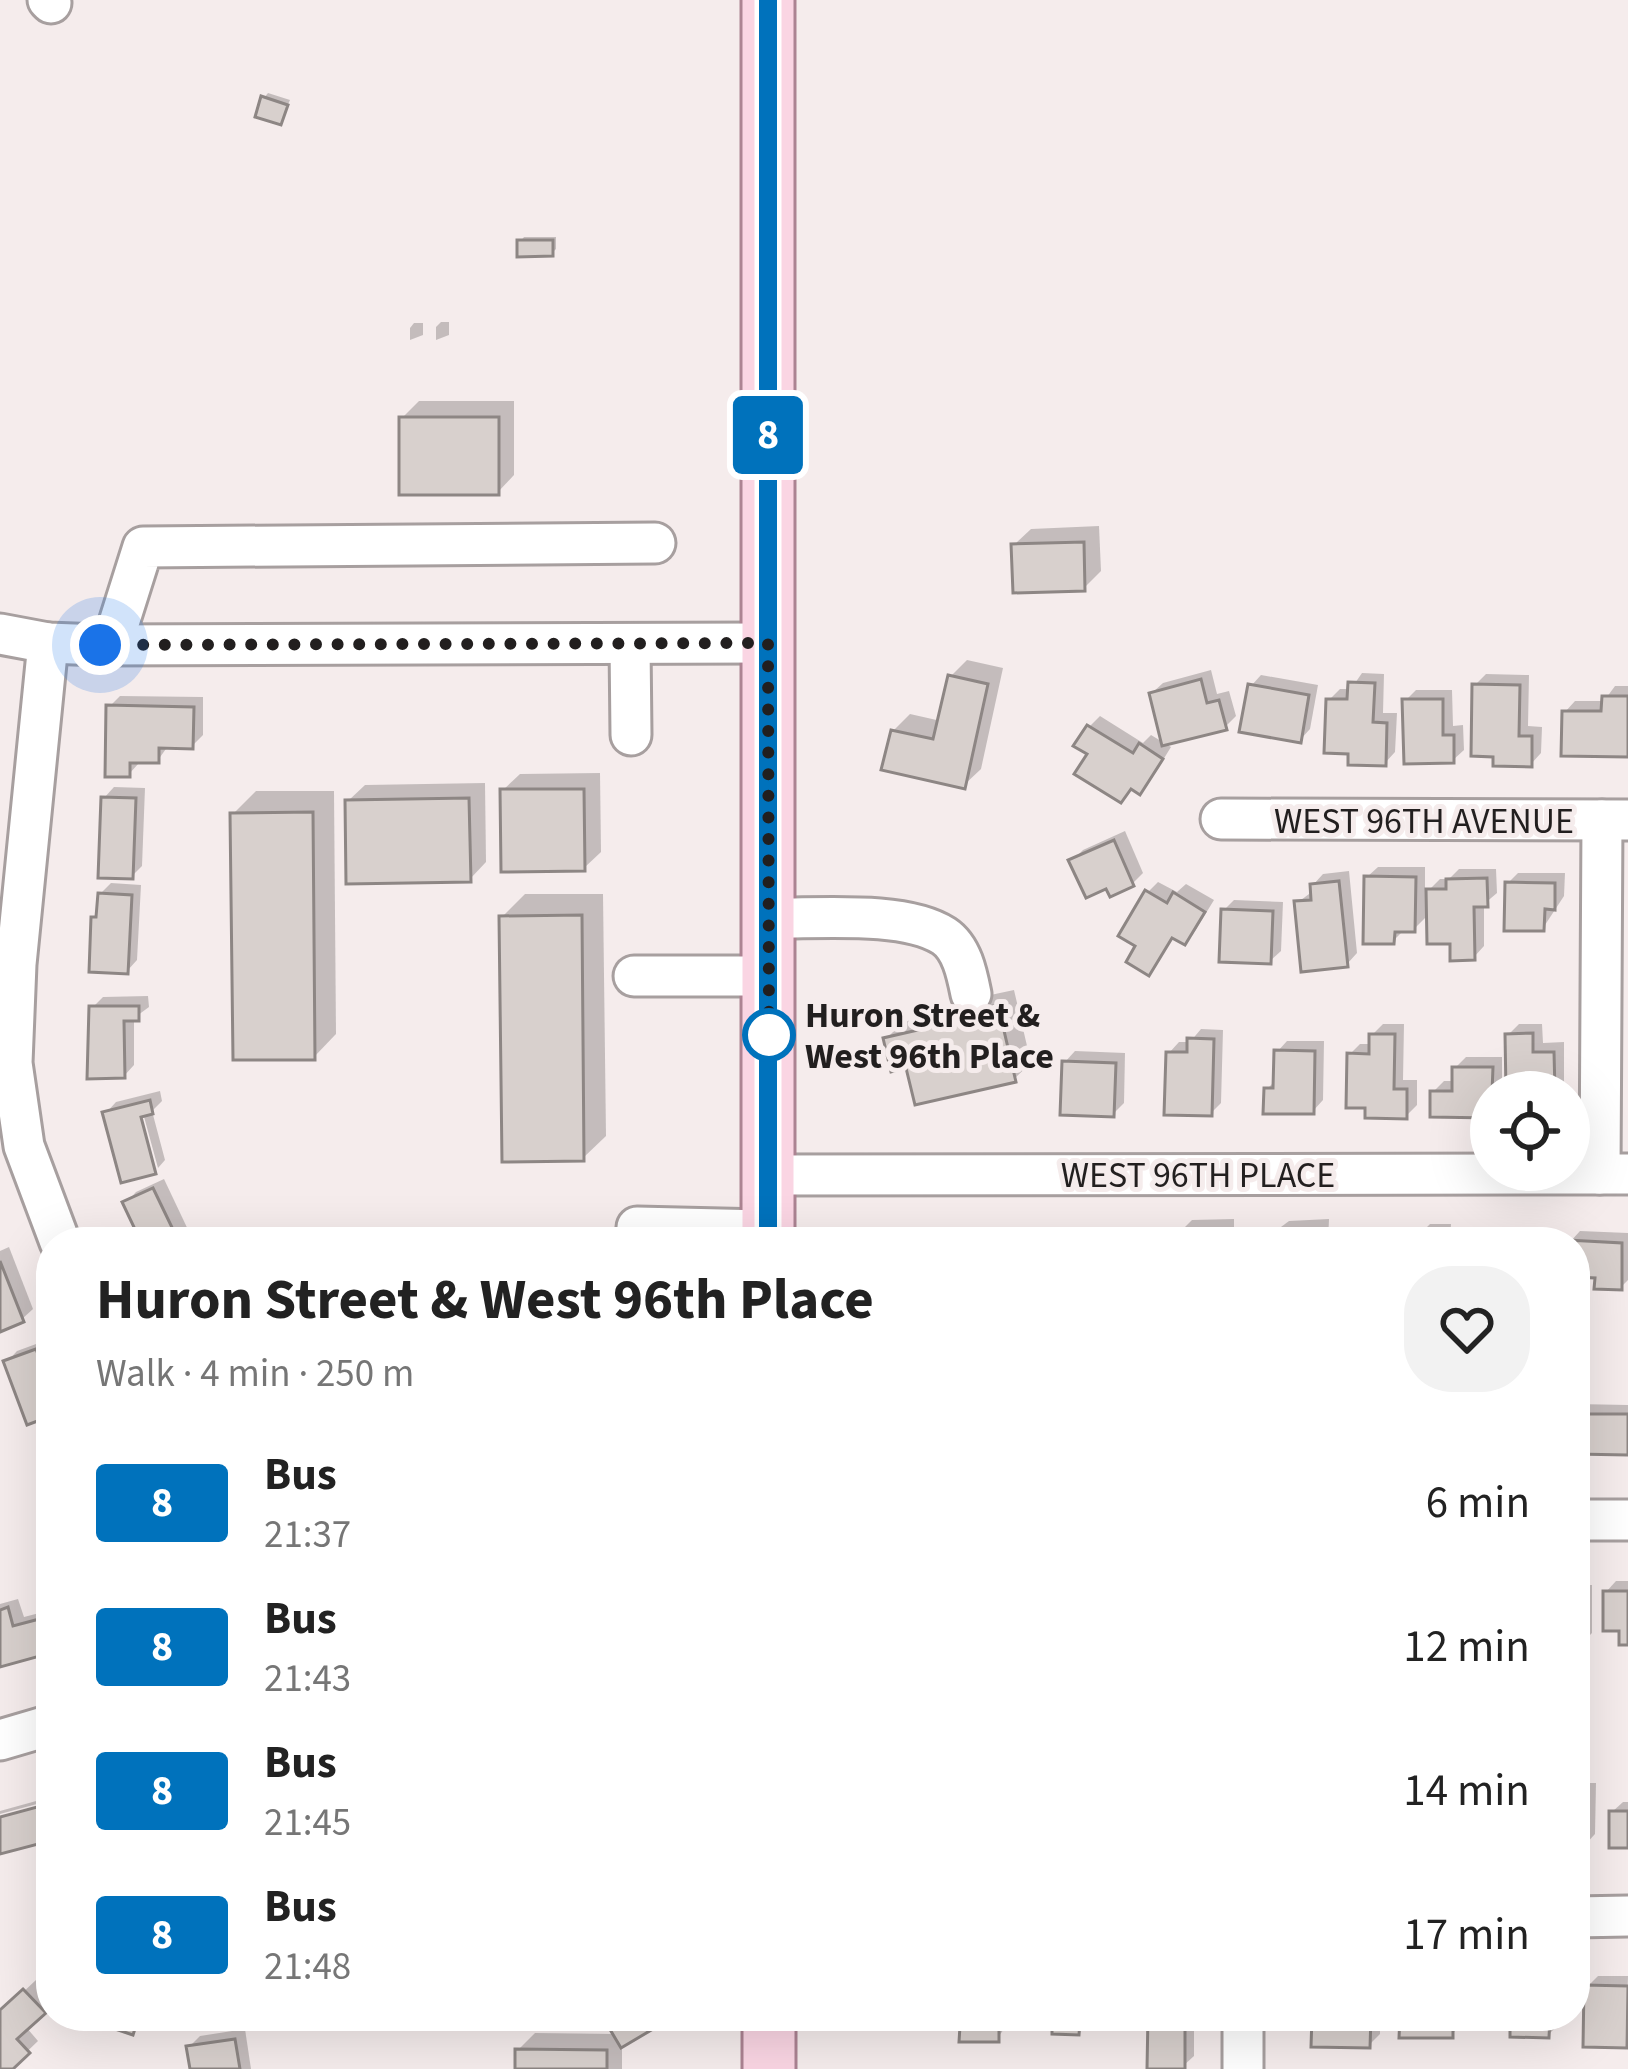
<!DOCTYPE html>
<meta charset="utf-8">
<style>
:root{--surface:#fff;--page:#f2f2f2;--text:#222;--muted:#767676}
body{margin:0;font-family:"Source Sans 3",sans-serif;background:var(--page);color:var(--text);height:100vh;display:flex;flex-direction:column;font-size:45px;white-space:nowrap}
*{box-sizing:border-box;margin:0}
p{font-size:39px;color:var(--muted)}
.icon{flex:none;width:66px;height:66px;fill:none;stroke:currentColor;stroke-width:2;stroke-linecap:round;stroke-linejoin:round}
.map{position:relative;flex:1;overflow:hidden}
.side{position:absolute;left:36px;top:1227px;width:1554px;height:804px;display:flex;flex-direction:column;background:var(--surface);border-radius:48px;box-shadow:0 12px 48px #0002}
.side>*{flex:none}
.badge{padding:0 24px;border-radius:9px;font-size:42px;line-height:78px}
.tools{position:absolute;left:1470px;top:1071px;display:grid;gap:24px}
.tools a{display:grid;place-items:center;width:120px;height:120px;border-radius:50%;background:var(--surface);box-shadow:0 12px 48px #0002;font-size:60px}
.you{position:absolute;width:60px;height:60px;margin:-30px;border:9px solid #fff;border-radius:50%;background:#1a73e8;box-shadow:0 0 0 18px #1a73e833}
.map>.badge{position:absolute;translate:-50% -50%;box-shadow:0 0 0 6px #fff}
.round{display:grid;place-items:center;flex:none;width:126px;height:126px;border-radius:48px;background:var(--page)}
.overview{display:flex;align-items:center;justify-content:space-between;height:204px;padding:0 60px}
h1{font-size:57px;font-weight:700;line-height:90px}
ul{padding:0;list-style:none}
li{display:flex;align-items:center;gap:36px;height:144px;padding:0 60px}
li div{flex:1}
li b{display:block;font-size:45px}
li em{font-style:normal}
li .badge{min-width:132px;font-weight:700;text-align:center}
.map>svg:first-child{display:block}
.shadow{fill:#0003}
.building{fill:#d8d0cd;stroke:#8d8684;stroke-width:3}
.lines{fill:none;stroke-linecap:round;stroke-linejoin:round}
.minor-casing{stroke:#a79f9f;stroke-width:45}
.major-casing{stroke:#ac8392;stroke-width:57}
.minor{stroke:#fff;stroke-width:39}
.major{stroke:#fad5e3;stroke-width:51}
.line-casing{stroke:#fff;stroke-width:27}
.line{stroke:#0072bc;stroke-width:18}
.walk{stroke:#221f1f;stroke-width:12;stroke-dasharray:0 21.6}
.stop-dot{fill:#fff;stroke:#0072bc;stroke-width:6}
.labels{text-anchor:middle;stroke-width:10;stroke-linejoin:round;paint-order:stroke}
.street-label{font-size:36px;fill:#221f1f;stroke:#f5ecec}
.stop-label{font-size:36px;font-weight:bold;fill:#221f1f;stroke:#f5ecec;text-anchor:start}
</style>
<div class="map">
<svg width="1628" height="2069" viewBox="0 0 1628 2069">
<rect width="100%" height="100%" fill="#f5ecec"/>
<!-- shadow -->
<g class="shadow">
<path d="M 268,93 L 290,100 L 280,122 L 264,98 Z"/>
<path d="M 524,237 L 556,237 L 556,249 L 552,253 L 520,242 Z"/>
<path d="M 441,322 L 449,322 L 449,335 L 436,340 L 436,327 Z"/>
<path d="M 414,323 L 423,323 L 423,335 L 410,340 L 410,328 Z"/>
<path d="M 419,401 L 514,401 L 514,475 L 498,492 L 402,418 Z"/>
<path d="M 1099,526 L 1101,571 L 1084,588 L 1014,545 L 1031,529 Z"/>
<path d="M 967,660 L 1003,668 L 981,769 L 964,785 L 893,731 L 910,714 L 941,721 L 950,677 Z"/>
<path d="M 1211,670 L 1217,694 L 1229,691 L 1236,716 L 1225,727 L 1152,693 L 1163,683 Z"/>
<path d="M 1362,673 L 1384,674 L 1383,713 L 1397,713 L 1395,752 L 1385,763 L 1329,700 L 1340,689 L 1351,689 Z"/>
<path d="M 1486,674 L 1529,675 L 1528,726 L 1542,727 L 1541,753 L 1531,764 L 1475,685 Z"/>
<path d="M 1261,675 L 1318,685 L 1310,729 L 1300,740 L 1251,686 Z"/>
<path d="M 1615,686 L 1628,686 L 1628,754 L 1565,712 L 1575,701 L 1604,701 Z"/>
<path d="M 1416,690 L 1452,690 L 1453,726 L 1463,725 L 1464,750 L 1453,760 L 1406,700 Z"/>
<path d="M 120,696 L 203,697 L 203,735 L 192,746 L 168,746 L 158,760 L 139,763 L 129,774 L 109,707 Z"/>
<path d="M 1100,716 L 1143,743 L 1151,735 L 1171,747 L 1150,781 L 1140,791 L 1133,787 L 1121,800 L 1091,753 L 1089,727 Z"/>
<path d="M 600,773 L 601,852 L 584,868 L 503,790 L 520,774 Z"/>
<path d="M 485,783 L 486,862 L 470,879 L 348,801 L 365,785 Z"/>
<path d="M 114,787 L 145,788 L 142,866 L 132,876 L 104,798 Z"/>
<path d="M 256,791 L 334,791 L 336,1034 L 314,1057 L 233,814 Z"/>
<path d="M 1125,831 L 1143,873 L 1133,883 L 1072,861 L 1083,850 Z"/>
<path d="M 1378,867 L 1425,867 L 1425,894 L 1440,879 L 1449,879 L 1459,869 L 1496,869 L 1497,893 L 1484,904 L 1484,946 L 1474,957 L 1429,914 L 1414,929 L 1405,929 L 1393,941 L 1367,877 Z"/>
<path d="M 1349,871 L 1357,953 L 1347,964 L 1297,903 L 1313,891 L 1313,885 L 1323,874 Z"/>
<path d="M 1518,873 L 1565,873 L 1564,896 L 1543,928 L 1508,883 Z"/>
<path d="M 1158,882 L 1177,892 L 1186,884 L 1214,900 L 1195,931 L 1184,942 L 1175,936 L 1149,973 L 1139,945 L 1148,892 Z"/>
<path d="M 111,883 L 141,885 L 137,960 L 127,971 L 94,918 L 100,913 L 100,894 Z"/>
<path d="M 525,894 L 603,894 L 606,1136 L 583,1158 L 502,917 Z"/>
<path d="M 1234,900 L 1283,902 L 1281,951 L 1270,961 L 1223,911 Z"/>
<path d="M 1014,990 L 1031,1063 L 1014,1079 L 909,1065 L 886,1039 L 903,1022 L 958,1010 L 967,1000 Z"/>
<path d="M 148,996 L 149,1007 L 134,1018 L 134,1065 L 124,1076 L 92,1008 L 103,997 Z"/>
<path d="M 1383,1024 L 1404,1024 L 1403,1080 L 1417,1080 L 1417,1105 L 1406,1116 L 1350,1054 L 1360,1044 L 1372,1044 L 1372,1035 Z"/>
<path d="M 1519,1024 L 1542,1024 L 1543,1043 L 1564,1042 L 1564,1092 L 1509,1092 L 1508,1035 Z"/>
<path d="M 1201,1029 L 1223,1030 L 1221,1103 L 1211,1113 L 1169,1053 L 1179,1042 L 1190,1042 Z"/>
<path d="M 1287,1041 L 1324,1041 L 1323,1100 L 1313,1111 L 1267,1089 L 1276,1080 L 1277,1052 Z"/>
<path d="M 1075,1051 L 1125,1053 L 1124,1103 L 1113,1114 L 1065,1062 Z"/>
<path d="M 1466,1057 L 1502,1057 L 1502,1092 L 1433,1092 L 1444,1081 L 1455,1081 L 1455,1068 Z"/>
<path d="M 160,1091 L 162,1101 L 152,1111 L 165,1160 L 158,1168 L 140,1102 L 134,1104 L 151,1168 L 157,1168 L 123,1179 L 106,1113 L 116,1102 Z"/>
<path d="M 164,1179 L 191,1236 L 185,1242 L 145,1242 L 126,1203 L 136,1192 Z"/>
<path d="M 1234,1219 L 1234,1242 L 1181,1242 L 1181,1231 L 1192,1220 Z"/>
<path d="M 1329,1219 L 1328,1242 L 1261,1242 L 1289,1221 Z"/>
<path d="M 1430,1224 L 1451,1224 L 1450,1242 L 1369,1242 L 1379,1232 L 1421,1233 Z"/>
<path d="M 1082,1227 L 1082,1242 L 935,1242 L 949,1229 Z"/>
<path d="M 1580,1231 L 1628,1233 L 1628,1280 L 1621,1287 L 1598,1275 L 1575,1274 L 1575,1242 L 1570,1242 Z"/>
<path d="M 1482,1234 L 1532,1234 L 1532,1242 L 1473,1242 Z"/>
<path d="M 9,1247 L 33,1309 L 22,1319 L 0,1328 L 0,1251 Z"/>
<path d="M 47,1340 L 51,1352 L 51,1412 L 7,1362 L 17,1351 Z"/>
<path d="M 1576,1404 L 1628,1405 L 1628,1452 L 1575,1451 Z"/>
<path d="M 51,1440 L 51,1470 L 42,1449 Z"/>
<path d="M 1616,1581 L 1628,1581 L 1628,1642 L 1606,1592 Z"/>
<path d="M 1575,1585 L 1592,1585 L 1592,1633 L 1581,1644 L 1575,1644 Z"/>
<path d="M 18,1599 L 24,1617 L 51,1610 L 51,1650 L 0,1664 L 0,1604 Z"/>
<path d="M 1575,1783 L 1596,1783 L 1595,1834 L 1585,1845 L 1575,1845 Z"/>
<path d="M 47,1798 L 48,1801 L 0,1814 L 0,1811 Z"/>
<path d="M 1623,1802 L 1628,1802 L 1628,1845 L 1612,1812 Z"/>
<path d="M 49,1807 L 51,1832 L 44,1839 L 0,1851 L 0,1820 Z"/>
<path d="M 1598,1976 L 1628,1976 L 1626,2045 L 1587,1987 Z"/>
<path d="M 36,1980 L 51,1997 L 51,2003 L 26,2027 L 38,2041 L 9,2069 L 0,2069 L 0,2008 L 3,2011 Z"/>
<path d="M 605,2016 L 669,2016 L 622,2043 L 622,2069 L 518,2069 L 518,2050 L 535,2033 L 616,2034 Z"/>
<path d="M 939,2016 L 1026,2016 L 1019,2023 L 1008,2023 L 997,2039 Z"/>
<path d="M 1151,2016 L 1194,2016 L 1194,2056 L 1183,2066 Z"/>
<path d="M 1314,2016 L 1380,2016 L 1380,2034 L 1369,2045 Z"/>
<path d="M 1403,2016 L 1462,2016 L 1462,2024 L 1451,2035 Z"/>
<path d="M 1486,2016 L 1559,2016 L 1559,2024 L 1548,2035 L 1513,2019 Z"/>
<path d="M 245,2029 L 251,2069 L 193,2069 L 189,2047 L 200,2036 Z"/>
</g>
<!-- building -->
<g class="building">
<path d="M 261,96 L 288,105 L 281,125 L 255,117 Z"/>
<path d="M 517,240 L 553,240 L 553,256 L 517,257 Z"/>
<rect x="399" y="417" width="100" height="78"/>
<path d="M 1084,542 L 1085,591 L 1013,593 L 1011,544 Z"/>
<path d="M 948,675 L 988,684 L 965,789 L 881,770 L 891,730 L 933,739 Z"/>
<path d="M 1201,679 L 1207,703 L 1219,700 L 1227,730 L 1162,746 L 1149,693 Z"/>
<path d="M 1348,682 L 1375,683 L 1373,722 L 1387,723 L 1386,766 L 1348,765 L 1348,754 L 1324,753 L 1326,699 L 1347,699 Z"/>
<path d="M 1248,684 L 1309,695 L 1301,743 L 1239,732 Z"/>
<path d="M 1472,684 L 1520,685 L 1519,736 L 1532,736 L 1532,767 L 1493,766 L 1493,757 L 1471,756 Z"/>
<path d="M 1602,696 L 1628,696 L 1628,757 L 1561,756 L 1562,711 L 1601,711 Z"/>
<path d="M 1402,699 L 1443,699 L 1443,735 L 1454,735 L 1454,763 L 1404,764 Z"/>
<path d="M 106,705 L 194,707 L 193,749 L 159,748 L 159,763 L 130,763 L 130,777 L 105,777 Z"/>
<path d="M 1087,725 L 1133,753 L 1139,743 L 1163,759 L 1140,795 L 1131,789 L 1121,803 L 1074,774 L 1087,754 L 1073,746 Z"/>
<path d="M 500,789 L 584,789 L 585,871 L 501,872 Z"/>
<path d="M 101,797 L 136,798 L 133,879 L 98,878 Z"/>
<path d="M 469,798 L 471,882 L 346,884 L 345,800 Z"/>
<path d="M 313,812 L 315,1060 L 233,1060 L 230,813 Z"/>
<path d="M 1114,840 L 1134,886 L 1110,897 L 1106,889 L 1086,898 L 1068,860 Z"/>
<path d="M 1364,876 L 1416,877 L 1415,932 L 1395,932 L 1394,944 L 1363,944 Z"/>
<path d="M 1487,878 L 1488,907 L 1474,907 L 1475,960 L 1450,961 L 1450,944 L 1427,944 L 1426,889 L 1446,889 L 1446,879 Z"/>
<path d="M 1339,881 L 1348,967 L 1301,972 L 1294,901 L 1311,900 L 1310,884 Z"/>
<path d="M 1505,882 L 1555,883 L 1555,910 L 1545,909 L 1544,931 L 1504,931 Z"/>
<path d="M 1145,890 L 1167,903 L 1173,892 L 1205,912 L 1185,945 L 1172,938 L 1149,976 L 1126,962 L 1135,946 L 1118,936 Z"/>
<path d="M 98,893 L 132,895 L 128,974 L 89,972 L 91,917 L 96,917 Z"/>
<path d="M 1221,909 L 1273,911 L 1271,964 L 1219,962 Z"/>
<path d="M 582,915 L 584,1161 L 502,1162 L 499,916 Z"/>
<path d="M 998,1005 L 1016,1082 L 915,1105 L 906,1068 L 891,1072 L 883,1038 L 949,1023 L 947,1016 Z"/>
<path d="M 89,1006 L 139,1006 L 139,1021 L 124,1021 L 125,1078 L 87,1079 Z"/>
<path d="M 1533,1033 L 1533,1052 L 1554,1052 L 1555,1092 L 1506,1092 L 1505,1034 Z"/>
<path d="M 1369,1034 L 1395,1034 L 1394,1089 L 1407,1089 L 1407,1119 L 1365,1118 L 1365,1108 L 1346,1108 L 1347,1053 L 1369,1054 Z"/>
<path d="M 1187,1038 L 1214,1039 L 1212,1116 L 1164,1115 L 1166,1052 L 1187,1052 Z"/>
<path d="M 1274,1050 L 1315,1051 L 1314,1114 L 1263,1114 L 1264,1088 L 1273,1088 Z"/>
<path d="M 1062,1061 L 1116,1063 L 1114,1117 L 1060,1115 Z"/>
<path d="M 1452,1067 L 1493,1067 L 1491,1118 L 1430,1117 L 1430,1091 L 1452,1091 Z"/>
<path d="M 150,1100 L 153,1114 L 141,1117 L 156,1174 L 121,1183 L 102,1112 Z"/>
<path d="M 153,1188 L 179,1242 L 141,1242 L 122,1202 Z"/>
<path d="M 1224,1229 L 1225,1242 L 1178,1242 L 1178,1230 Z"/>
<path d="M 1320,1229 L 1319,1242 L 1258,1242 L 1276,1241 L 1276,1230 Z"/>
<path d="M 1567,1240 L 1622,1243 L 1622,1290 L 1594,1289 L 1595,1278 L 1575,1277 L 1575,1242 Z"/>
<path d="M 0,1261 L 24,1322 L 0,1332 Z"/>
<path d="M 36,1349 L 51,1389 L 51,1416 L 27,1425 L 3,1361 Z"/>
<path d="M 1575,1414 L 1628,1414 L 1628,1455 L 1575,1454 Z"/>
<path d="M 1603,1591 L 1628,1591 L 1628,1645 L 1619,1645 L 1619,1631 L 1603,1631 Z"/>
<rect x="1575" y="1595" width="7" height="52"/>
<path d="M 8,1607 L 13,1626 L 47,1617 L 51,1653 L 0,1667 L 0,1610 Z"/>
<path d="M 1575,1793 L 1587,1793 L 1586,1848 L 1575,1848 Z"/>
<path d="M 37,1807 L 46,1842 L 0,1854 L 0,1817 Z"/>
<rect x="1609" y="1811" width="19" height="37"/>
<path d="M 1584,1985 L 1628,1986 L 1627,2048 L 1583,2047 Z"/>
<path d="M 23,1989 L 46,2013 L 17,2039 L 30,2053 L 13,2069 L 0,2069 L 0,2010 Z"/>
<path d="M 103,2016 L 139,2016 L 133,2035 L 100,2024 Z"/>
<path d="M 602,2016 L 675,2016 L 621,2048 Z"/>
<rect x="871" y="2016" width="50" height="7"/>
<path d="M 936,2016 L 1020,2016 L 1020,2027 L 999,2026 L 999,2042 L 959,2042 L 960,2026 L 936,2026 Z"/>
<path d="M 1037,2016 L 1090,2016 L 1090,2021 L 1080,2021 L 1079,2035 L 1052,2034 L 1052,2021 L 1037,2020 Z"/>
<path d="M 1148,2016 L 1185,2016 L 1185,2069 L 1147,2069 Z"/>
<path d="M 1312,2016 L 1371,2016 L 1370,2048 L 1311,2047 Z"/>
<path d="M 1400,2016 L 1453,2016 L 1453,2038 L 1399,2038 Z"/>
<path d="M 1483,2016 L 1550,2016 L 1549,2038 L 1510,2037 L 1510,2022 L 1483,2021 Z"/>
<path d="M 235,2039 L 240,2069 L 190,2069 L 186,2046 Z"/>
<path d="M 515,2049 L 607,2050 L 607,2069 L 515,2069 Z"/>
</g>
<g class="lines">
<defs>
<g id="minor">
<path d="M 48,0 L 51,3"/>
<path d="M 0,634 L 48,643 L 100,645 L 768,643"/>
<path d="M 48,643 L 16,964 L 12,1063 L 24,1146 L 60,1242"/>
<path d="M 630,644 L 631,735"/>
<path d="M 112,645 L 143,547 L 655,543"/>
<path d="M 1221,819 L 1628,820"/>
<path d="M 768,918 C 815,919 904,910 944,936 C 962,948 967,974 971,994"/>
<path d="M 634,976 L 769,976"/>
<path d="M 1600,1174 L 1602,820"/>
<path d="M 769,1175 L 1628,1174"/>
<path d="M 637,1227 L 768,1230"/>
<path d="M 1575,1520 L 1628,1520"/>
<path d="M 0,1740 L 51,1725"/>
<path d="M 1575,1917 L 1628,1916"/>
<path d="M 1243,2069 L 1243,2016"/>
</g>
<g id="major">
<path d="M 768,0 L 768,1242"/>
<path d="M 769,2016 L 769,2069"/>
</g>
</defs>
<!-- minor casing -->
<use href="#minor" class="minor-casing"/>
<!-- major casing -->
<use href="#major" class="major-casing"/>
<!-- minor -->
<use href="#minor" class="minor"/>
<!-- major -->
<use href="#major" class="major"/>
</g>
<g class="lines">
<defs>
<path id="line" d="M 768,0 L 768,1242"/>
</defs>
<!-- line casing -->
<use href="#line" class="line-casing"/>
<!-- line -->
<use href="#line" class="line"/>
<!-- walk -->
<path class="walk" d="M 100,645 L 768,643 L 769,1035"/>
</g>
<!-- markers -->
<circle class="stop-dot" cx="769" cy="1035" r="24"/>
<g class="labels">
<!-- street labels -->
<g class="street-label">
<text x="1424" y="833">WEST 96TH AVENUE</text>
<text x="1198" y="1187">WEST 96TH PLACE</text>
</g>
<!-- stop labels -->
<g class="stop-label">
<text x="805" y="1027">Huron Street &amp;<tspan x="805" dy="41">West 96th Place</tspan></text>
</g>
</g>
</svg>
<div class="tools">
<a><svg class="icon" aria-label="locate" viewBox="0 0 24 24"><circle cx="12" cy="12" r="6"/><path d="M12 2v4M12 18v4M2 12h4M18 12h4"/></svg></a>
</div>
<div class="you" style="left:100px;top:645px"></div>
<b class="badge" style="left:768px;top:435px;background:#0072bc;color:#fff">8</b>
<section class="side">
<div class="overview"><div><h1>Huron Street &amp; West 96th Place</h1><p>Walk · 4 min · 250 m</p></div><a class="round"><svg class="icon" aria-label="heart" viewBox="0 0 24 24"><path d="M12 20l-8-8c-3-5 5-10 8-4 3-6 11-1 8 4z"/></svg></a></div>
<ul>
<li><span class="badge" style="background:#0072bc;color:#fff">8</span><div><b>Bus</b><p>21:37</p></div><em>6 min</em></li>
<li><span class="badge" style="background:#0072bc;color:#fff">8</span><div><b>Bus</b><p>21:43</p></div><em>12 min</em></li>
<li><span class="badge" style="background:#0072bc;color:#fff">8</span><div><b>Bus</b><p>21:45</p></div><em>14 min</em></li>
<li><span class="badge" style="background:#0072bc;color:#fff">8</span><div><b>Bus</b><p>21:48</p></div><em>17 min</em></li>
</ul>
</section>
</div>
